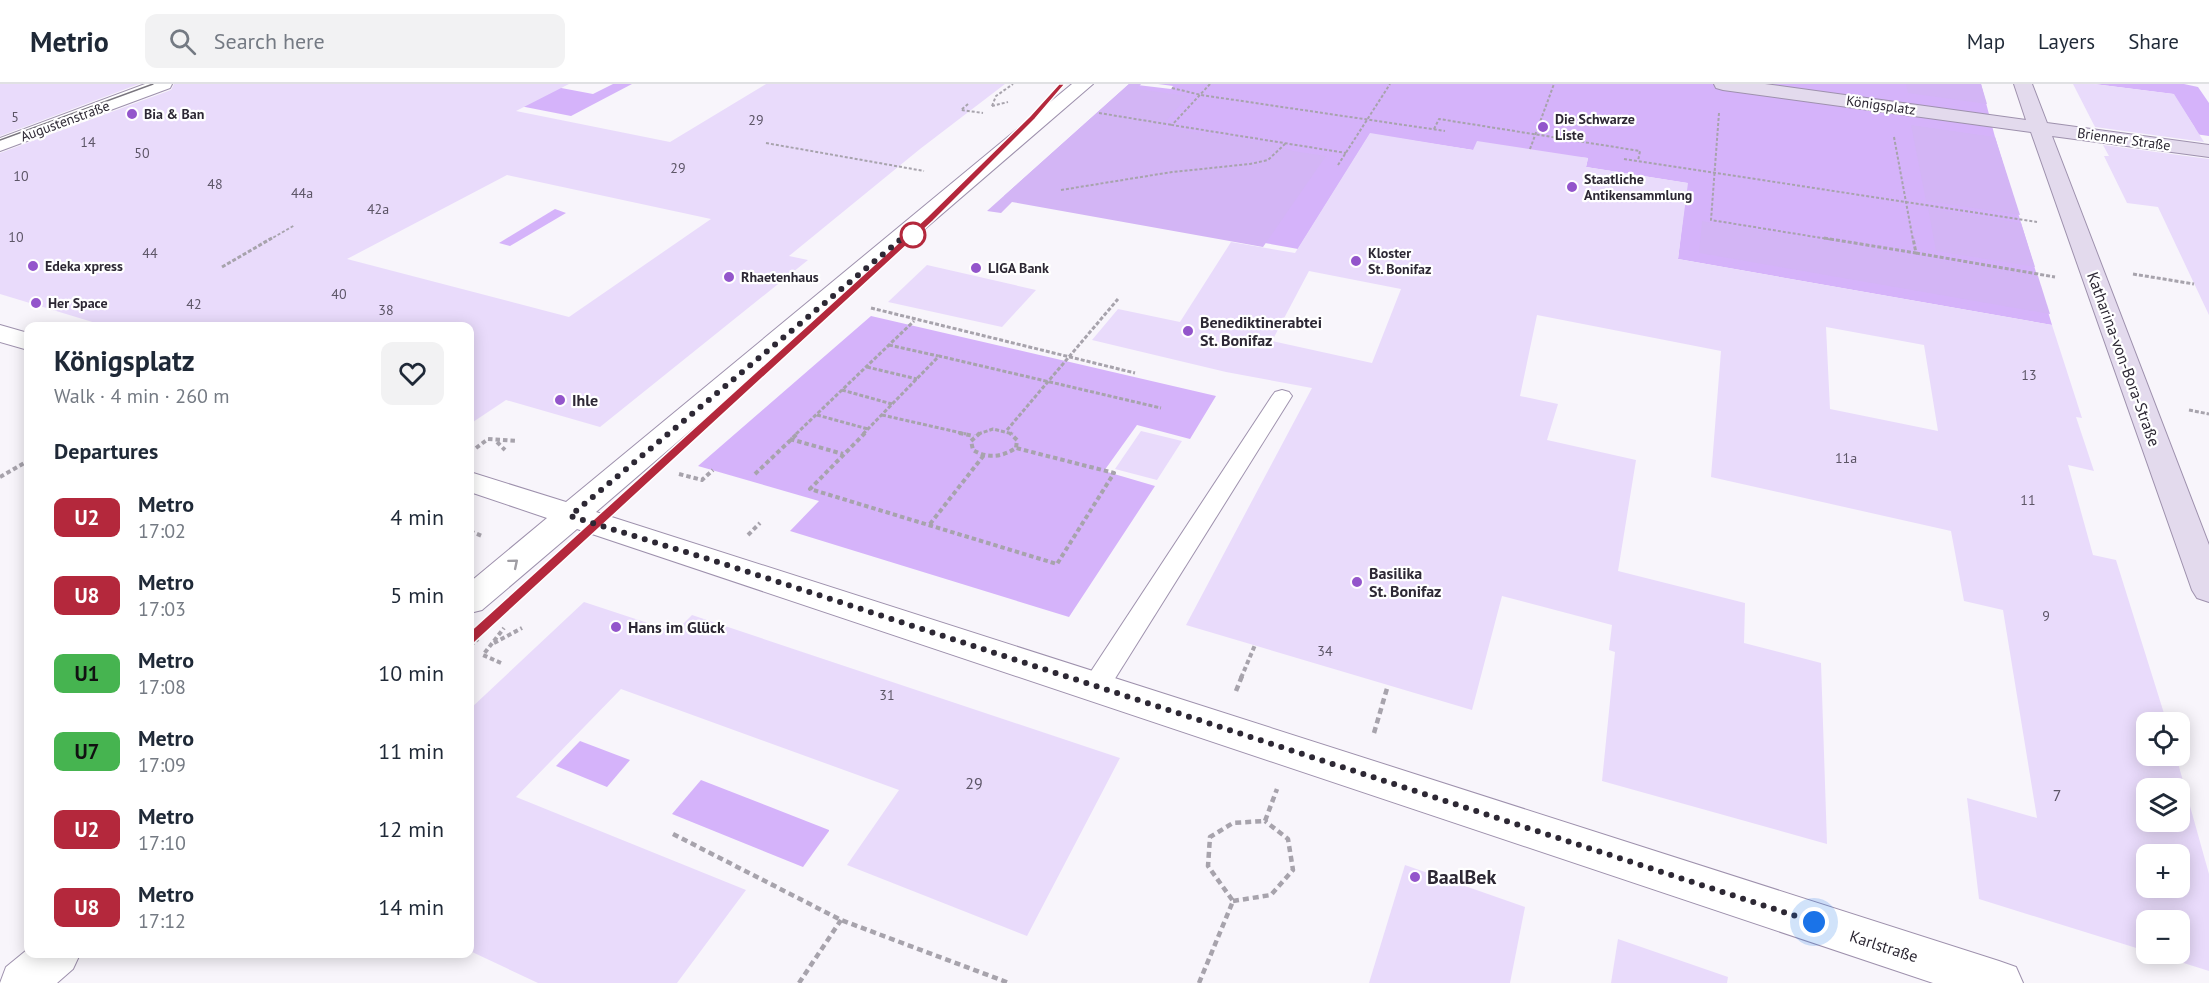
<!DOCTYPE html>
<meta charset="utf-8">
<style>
:root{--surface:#fff;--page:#f2f2f3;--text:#1f2937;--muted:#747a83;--line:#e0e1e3}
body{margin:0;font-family:"PT Sans",sans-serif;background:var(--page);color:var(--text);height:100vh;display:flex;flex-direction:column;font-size:22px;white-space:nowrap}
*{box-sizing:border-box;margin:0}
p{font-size:20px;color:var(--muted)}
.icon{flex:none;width:33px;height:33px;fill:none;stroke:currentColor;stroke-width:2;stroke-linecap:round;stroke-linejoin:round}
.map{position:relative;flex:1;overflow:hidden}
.drawer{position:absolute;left:24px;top:238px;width:450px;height:636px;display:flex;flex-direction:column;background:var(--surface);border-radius:12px;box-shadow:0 3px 15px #0003}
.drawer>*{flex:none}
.badge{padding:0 12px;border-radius:9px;font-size:21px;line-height:39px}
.controls{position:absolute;left:2136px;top:628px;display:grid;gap:12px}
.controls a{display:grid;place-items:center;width:54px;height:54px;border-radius:12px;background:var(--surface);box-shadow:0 3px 15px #0003;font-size:30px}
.you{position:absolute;width:30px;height:30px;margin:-15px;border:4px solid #fff;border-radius:50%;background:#1a73e8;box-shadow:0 0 0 9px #1a73e833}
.map>.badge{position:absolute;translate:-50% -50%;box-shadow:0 0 0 3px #fff}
h2{padding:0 30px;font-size:22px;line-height:54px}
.round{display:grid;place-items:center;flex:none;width:63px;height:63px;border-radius:12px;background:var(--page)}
.head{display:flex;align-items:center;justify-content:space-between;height:102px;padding:0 30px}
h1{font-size:28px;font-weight:600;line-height:45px}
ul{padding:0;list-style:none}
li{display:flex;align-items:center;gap:18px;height:78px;padding:0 30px}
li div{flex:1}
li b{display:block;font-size:22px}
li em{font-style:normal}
li .badge{min-width:66px;font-weight:700;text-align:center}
header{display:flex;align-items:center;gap:36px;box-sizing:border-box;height:84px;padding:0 30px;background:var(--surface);border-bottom:2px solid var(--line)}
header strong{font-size:28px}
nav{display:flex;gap:33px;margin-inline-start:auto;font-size:21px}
.search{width:420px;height:54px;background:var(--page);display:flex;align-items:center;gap:15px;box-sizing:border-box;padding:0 21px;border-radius:12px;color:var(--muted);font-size:22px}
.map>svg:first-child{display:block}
.green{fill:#d5b3fa}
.forest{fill:#d3b5f5}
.building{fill:#e9dbfb;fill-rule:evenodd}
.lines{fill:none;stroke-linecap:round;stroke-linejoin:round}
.lane-casing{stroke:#9e91ad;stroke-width:2}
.street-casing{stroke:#9e91ad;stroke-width:2}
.secondary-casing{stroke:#9e91ad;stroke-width:2}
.path-far3{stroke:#a7a3ac;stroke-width:2;stroke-dasharray:3 2;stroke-linecap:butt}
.path-far2{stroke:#a7a3ac;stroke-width:3;stroke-dasharray:4 2;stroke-linecap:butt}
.path-far1{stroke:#a7a3ac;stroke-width:4;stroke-dasharray:4.5 3;stroke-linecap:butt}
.path{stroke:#a7a3ac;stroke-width:4.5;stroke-dasharray:6 4;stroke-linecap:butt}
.lane{fill:#fff;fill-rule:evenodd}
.street{fill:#fff;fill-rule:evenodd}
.secondary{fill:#e3daed;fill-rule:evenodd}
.tram{stroke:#79757e;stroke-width:1.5}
.oneway{stroke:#a09ea4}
.line{fill:#b4283c;stroke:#fff;stroke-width:1.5}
.walk{stroke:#2d2834;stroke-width:6;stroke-dasharray:0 10.8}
.poi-dot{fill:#9355cb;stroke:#fff;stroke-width:2}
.stop-dot{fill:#fff;stroke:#b4283c;stroke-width:3}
.labels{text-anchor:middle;stroke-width:4.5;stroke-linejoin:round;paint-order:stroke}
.far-street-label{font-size:14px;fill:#2d2834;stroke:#fff}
.far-poi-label{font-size:14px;font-weight:bold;fill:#2d2834;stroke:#fff;text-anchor:start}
.number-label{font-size:14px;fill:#5c5566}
.poi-label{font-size:16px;font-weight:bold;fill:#2d2834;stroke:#fff;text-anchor:start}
.street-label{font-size:16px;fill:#2d2834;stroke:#fff}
.near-number-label{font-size:16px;fill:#5c5566}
.near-poi-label{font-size:20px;font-weight:bold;fill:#2d2834;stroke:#fff;text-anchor:start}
</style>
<header>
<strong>Metrio</strong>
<div class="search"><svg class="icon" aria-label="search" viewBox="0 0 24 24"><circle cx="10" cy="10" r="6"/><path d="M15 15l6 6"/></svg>Search here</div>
<nav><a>Map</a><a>Layers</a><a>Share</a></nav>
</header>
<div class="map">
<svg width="2209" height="899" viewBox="0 0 2209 899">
<rect width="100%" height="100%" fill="#f8f5fb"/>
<!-- green -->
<g class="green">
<path d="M 540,0 L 593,10 L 613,0 L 632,0 L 571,32 L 520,22 Z"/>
<path d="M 1129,0 L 1171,5 L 1173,2 L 1158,0 L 1981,0 L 1995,53 L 2052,241 L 1678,175 L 1687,99 L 1586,83 L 1588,74 L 1473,66 L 1370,50 L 1298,165 L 1004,112 Z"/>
<path d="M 2094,0 L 2184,0 L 2198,3 L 2209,19 L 2209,52 L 2102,37 L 2195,44 L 2173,10 Z"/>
<path d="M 555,125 L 566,129 L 510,162 L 499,159 Z"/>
<path d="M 871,232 L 1216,312 L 1190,355 L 1137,341 L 1104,387 L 1155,402 L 1069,533 L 790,447 L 819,417 L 698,382 Z"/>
<path d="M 580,657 L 630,676 L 607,703 L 556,682 Z"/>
<path d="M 701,696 L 829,746 L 829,747 L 803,783 L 672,730 Z"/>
</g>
<!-- forest -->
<g class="forest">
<path d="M 1129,0 L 1141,0 L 1137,5 L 1188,12 L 1161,43 L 1272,59 L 1293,67 L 1326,72 L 1263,163 L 1012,118 L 1001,129 L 987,127 Z"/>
<path d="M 1906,0 L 1981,0 L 1987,20 L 1908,9 Z"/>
<path d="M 1911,41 L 1995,53 L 2020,131 L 1926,117 Z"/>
<path d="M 1928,124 L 2021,139 L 2035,183 L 1936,167 Z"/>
<path d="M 1702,137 L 2038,192 L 2050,230 L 1699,169 Z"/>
</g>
<!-- building -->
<g class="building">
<path d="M 0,0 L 139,0 L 0,52 Z"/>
<path d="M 174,0 L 569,0 L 516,27 L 670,58 L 766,0 L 1005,0 L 920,65 L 789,172 L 808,176 L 600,343 L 506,316 L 470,340 L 470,243 L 109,243 L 0,210 L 0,69 L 171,6 ZM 507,91 L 711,135 L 569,233 L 347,175 Z"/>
<path d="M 2073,0 L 2094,0 L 2174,10 L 2204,58 L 2095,43 Z"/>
<path d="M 1370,49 L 1473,66 L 1477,57 L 1588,74 L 1586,83 L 1688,99 L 1678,175 L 2052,241 L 2082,334 L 2076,333 L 2094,387 L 2068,381 L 2093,471 L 2116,476 L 2167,639 L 2146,639 L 2146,672 L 2176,672 L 2209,790 L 2209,887 L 2155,870 L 2180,870 L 2180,837 L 2146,837 L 2146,867 L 1979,815 L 1967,714 L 2037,734 L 2003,526 L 1964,517 L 1951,447 L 1711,393 L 1721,267 L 1537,231 L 1520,312 L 1558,320 L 1547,356 L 1636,376 L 1618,487 L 1745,519 L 1744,559 L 1821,579 L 1827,760 L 1602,697 L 1615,568 L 1609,566 L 1612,541 L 1502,512 L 1472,626 L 1186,541 L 1312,304 L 1226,288 L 1092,256 L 1118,225 L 1180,238 L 1231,158 L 1295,169 ZM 1309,187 L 1401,205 L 1372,279 L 1272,257 ZM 1826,243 L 1924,261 L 1938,347 L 1830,325 ZM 2146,705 L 2180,705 L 2180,738 L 2146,738 ZM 2146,771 L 2180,771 L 2180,804 L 2146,804 Z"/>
<path d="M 2103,61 L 2209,75 L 2209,231 L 2158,123 L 2127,119 L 2104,72 L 2109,72 Z"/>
<path d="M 927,181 L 1036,206 L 1002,243 L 888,218 Z"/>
<path d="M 1141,347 L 1182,357 L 1157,396 L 1115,385 Z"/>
<path d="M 584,518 L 675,548 L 692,531 L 1120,674 L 1027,852 L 847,781 L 899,706 L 621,605 L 516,713 L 746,806 L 677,899 L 538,899 L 470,867 L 470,625 Z"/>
<path d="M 1405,781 L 1525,823 L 1510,899 L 1369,899 Z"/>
<path d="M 1618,855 L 1728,893 L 1727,899 L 1611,899 Z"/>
</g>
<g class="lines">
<defs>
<path id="lane" d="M 1282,306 L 1289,308 L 1292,312 L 1106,609 L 1096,612 L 1086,609 L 1082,602 L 1086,595 L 1272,312 L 1275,308 Z"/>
<g id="street">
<path d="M 145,0 L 172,0 L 170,4 L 0,67 L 0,54 Z"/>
<path d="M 1072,0 L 1093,0 L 596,428 L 1999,877 L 2016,883 L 2023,899 L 1933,899 L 577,445 L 482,526 L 470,529 L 470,498 L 547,434 L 470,408 L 470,388 L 566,418 Z"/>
<path d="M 0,241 L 28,249 L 28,266 L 0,258 Z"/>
<path d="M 28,865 L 28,870 L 80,870 L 73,885 L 57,899 L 0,899 L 6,883 Z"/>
</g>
<path id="secondary" d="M 1714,0 L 1765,0 L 2026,36 L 2014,0 L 2032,0 L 2047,39 L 2209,61 L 2209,73 L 2052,52 L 2209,461 L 2209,518 L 2197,514 L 2192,506 L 2031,48 L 1723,6 L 1716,4 Z"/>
</defs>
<!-- lane casing -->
<use href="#lane" class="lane-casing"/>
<!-- street casing -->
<use href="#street" class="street-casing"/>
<!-- secondary casing -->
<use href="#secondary" class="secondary-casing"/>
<!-- path-far3 -->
<g class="path-far3">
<path d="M 1210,0 L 1172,41 L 1346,69"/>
<path d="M 1172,4 L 1201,11 L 1445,47"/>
<path d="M 968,20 L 961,26 L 983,29"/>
<path d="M 992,22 L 1008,18"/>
<path d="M 992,22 L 996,12 L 1013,0"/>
<path d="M 1099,29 L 1172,41"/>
<path d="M 1719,29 L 1711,136 L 1834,156"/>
<path d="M 1434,45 L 1439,35 L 1640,67 L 1638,77"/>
<path d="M 1894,53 L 1913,156"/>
<path d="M 766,59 L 924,87"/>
<path d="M 1530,65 L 1554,0"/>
<path d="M 1624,75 L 2037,138"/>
<path d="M 1338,81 L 1390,0"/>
<path d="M 1061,106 L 1172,88 L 1250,80 L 1268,76 L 1286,59"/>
<path d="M 269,156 L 295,141"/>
</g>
<!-- path-far2 -->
<g class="path-far2">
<path d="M 1824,154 L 1916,169 L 1913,154"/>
<path d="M 1916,169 L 2055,193"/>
<path d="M 222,183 L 272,154"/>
<path d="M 2133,190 L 2194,200"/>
<path d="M 871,224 L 1135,289"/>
<path d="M 101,243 L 104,241"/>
<path d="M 889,261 L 938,272"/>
<path d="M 867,283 L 917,295"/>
<path d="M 842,306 L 892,320"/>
<path d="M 2189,326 L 2209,330"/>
<path d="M 817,331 L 868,345"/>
<path d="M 882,331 L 966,350"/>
<path d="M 1007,346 L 1118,215"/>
<path d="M 796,350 L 914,237"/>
<path d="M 863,350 L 939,272 L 1161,324"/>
<path d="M 978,350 L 993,345 L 1013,350"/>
</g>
<!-- path-far1 -->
<g class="path-far1">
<path d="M 865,349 L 810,405 L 1057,480 L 1114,389 L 1016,364"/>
<path d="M 959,349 L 974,352"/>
<path d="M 980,349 L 971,357 L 973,366 C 988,375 1002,373 1016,364 L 1017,356 L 1010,349"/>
<path d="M 790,355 L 843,370"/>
<path d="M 497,358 L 505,366"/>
<path d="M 476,364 L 488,355 L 517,357"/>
<path d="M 679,390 L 702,396 L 713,386"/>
<path d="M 755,390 L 798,349"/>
<path d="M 0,393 L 28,377"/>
<path d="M 930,440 L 984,371"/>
<path d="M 470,447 L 482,452"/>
<path d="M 748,451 L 760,439"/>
<path d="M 494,559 L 522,544"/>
<path d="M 470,562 L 478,555"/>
<path d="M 501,579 L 483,571 L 504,544"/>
<path d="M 1241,594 L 1255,561"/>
</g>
<!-- path -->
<g class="path">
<path d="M 1236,607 L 1242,592"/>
<path d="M 1374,649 L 1388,601"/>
<path d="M 673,750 L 841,836 L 1009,899"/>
<path d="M 1233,817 L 1271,811 L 1293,786 L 1288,755 L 1265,737"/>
<path d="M 799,899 L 841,836"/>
<path d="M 1199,899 L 1233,817 L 1208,782 L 1210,753 L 1233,739 L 1265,737 L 1277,705"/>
</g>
<!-- lane -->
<use href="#lane" class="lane"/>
<!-- street -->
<use href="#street" class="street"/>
<!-- secondary -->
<use href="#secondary" class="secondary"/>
<!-- tram -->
<path class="tram" d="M 0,56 L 153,0"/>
</g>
<!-- one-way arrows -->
<defs><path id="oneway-chevron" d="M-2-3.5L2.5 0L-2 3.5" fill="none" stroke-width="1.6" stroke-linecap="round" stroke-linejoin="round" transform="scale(1.5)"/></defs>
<use class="oneway" href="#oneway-chevron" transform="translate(514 479) rotate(-40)"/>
<!-- line -->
<path class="line" d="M 1059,0 L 1065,0 L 1035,35 L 933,137 L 474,559 L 465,559 L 463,556 L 465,552 L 927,133 L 1030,32 Z"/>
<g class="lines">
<!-- walk -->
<path class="walk" d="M 913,151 L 912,146 L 570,432 L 721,479 L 1814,838"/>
</g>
<!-- markers -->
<g class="poi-dot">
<circle cx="132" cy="30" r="6"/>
<circle cx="1543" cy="43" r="6"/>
<circle cx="1572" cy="103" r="6"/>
<circle cx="1356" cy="177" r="6"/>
<circle cx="33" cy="182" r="6"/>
<circle cx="976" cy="184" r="6"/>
<circle cx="729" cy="193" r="6"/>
<circle cx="36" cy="219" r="6"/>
<circle cx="1188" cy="247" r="6"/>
<circle cx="560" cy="316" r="6"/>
<circle cx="1357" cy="498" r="6"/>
<circle cx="616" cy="543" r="6"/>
<circle cx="1415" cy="793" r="6"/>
</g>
<circle class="stop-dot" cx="913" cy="151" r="12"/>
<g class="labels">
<!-- far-street labels -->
<g class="far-street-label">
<text transform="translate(1881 21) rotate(8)" y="5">Königsplatz</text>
<text transform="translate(65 37) rotate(-20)" y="5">Augustenstraße</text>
<text transform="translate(2124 55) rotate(8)" y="5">Brienner Straße</text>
</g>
<!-- far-poi labels -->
<g class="far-poi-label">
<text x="144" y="35">Bia &amp; Ban</text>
<text x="1555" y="40">Die Schwarze<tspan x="1555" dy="16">Liste</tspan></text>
<text x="1584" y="100">Staatliche<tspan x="1584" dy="16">Antikensammlung</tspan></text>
<text x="1368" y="174">Kloster<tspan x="1368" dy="16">St. Bonifaz</tspan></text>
<text x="45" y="187">Edeka xpress</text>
<text x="988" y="189">LIGA Bank</text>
<text x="741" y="198">Rhaetenhaus</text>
<text x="48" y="224">Her Space</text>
</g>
<!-- number labels -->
<g class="number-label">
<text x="15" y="38">5</text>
<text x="756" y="41">29</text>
<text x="88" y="63">14</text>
<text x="142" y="74">50</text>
<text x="678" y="89">29</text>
<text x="21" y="97">10</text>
<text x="215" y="105">48</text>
<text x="302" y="114">44a</text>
<text x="378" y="130">42a</text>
<text x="16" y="158">10</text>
<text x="150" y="174">44</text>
<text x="339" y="215">40</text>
<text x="194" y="225">42</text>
<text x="386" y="231">38</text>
<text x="2029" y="296">13</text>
<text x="1846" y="379">11a</text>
<text x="2028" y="421">11</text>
<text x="2046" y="537">9</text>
<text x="1325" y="572">34</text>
<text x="887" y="616">31</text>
</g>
<!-- poi labels -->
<g class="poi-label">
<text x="1200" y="244">Benediktinerabtei<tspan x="1200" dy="18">St. Bonifaz</tspan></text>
<text x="572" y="322">Ihle</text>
<text x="1369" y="495">Basilika<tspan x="1369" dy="18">St. Bonifaz</tspan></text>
<text x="628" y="549">Hans im Glück</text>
</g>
<!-- street labels -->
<g class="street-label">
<text transform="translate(2124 275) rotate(70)" y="6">Katharina-von-Bora-Straße</text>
<text transform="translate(1884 862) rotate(18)" y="6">Karlstraße</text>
</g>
<!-- near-number labels -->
<g class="near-number-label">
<text x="974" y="705">29</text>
<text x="2057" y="717">7</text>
</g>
<!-- near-poi labels -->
<g class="near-poi-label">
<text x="1427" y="800">BaalBek</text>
</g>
</g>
</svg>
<div class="controls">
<a><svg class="icon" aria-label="locate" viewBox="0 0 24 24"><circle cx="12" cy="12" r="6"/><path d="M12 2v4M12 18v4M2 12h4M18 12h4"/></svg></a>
<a><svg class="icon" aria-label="layers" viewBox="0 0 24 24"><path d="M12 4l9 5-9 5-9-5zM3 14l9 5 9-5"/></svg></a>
<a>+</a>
<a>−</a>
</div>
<div class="you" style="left:1814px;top:838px"></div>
<section class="drawer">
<div class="head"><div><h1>Königsplatz</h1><p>Walk · 4 min · 260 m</p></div><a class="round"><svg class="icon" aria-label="heart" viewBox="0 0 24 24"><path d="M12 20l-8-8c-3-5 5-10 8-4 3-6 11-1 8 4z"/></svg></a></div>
<h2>Departures</h2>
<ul>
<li><span class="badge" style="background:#b4283c;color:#fff">U2</span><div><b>Metro</b><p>17:02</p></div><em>4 min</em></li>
<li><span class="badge" style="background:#b4283c;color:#fff">U8</span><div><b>Metro</b><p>17:03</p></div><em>5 min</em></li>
<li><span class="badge" style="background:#46b450;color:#111">U1</span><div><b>Metro</b><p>17:08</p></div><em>10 min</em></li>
<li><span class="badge" style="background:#46b450;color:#111">U7</span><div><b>Metro</b><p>17:09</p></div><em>11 min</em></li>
<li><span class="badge" style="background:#b4283c;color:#fff">U2</span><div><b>Metro</b><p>17:10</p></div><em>12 min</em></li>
<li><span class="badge" style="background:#b4283c;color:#fff">U8</span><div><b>Metro</b><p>17:12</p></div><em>14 min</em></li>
</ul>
</section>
</div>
